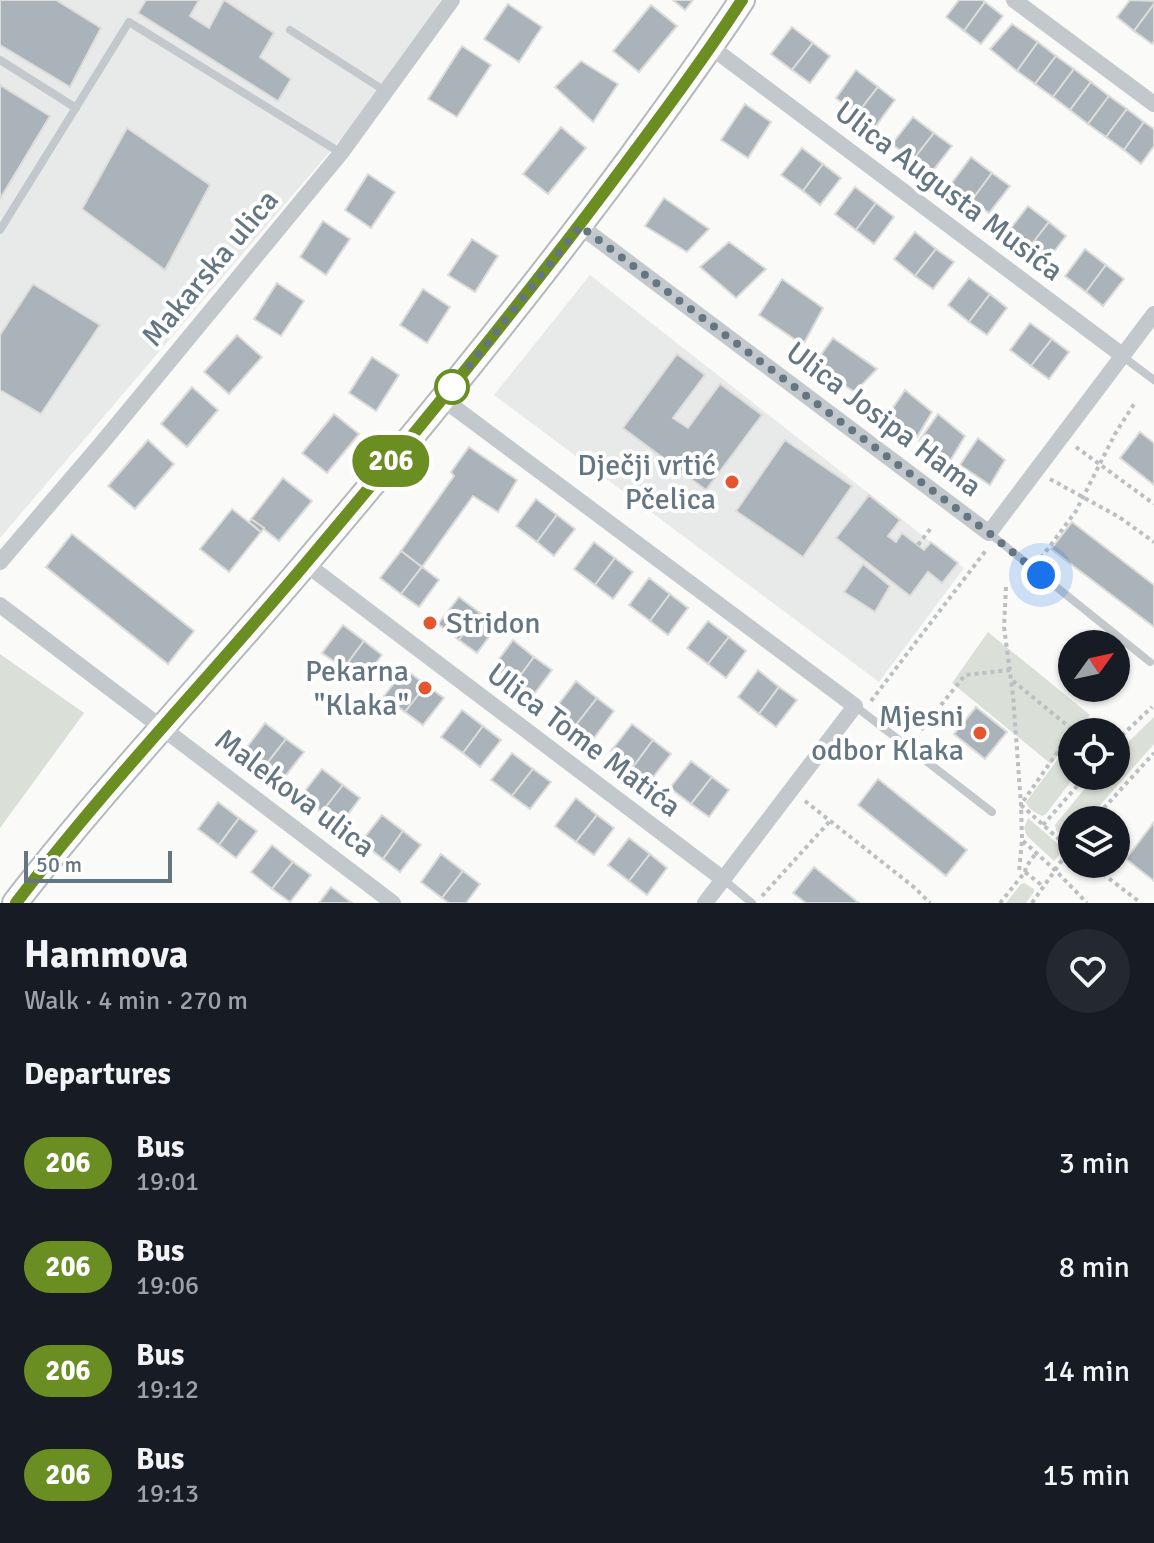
<!DOCTYPE html>
<meta charset="utf-8">
<style>
:root{--surface:#171b24;--page:#242831;--text:#f1f3f6;--muted:#9ea1a6}
body{margin:0;font-family:Signika,sans-serif;background:var(--page);color:var(--text);height:100vh;display:flex;flex-direction:column;font-size:30px;white-space:nowrap}
*{box-sizing:border-box;margin:0}
p{font-size:26px;color:var(--muted)}
.icon{flex:none;width:44px;height:44px;fill:none;stroke:currentColor;stroke-width:2;stroke-linecap:round;stroke-linejoin:round}
.map{position:relative;height:903px;overflow:hidden}
.drawer{display:flex;flex-direction:column;background:var(--surface);flex:1}
.drawer>*{flex:none}
.badge{padding:0 16px;border-radius:26px;font-size:28px;line-height:52px}
.needle{width:52px;rotate:57deg}
.tools{position:absolute;left:1058px;top:630px;display:grid;gap:16px}
.tools a{display:grid;place-items:center;width:72px;height:72px;border-radius:50%;background:var(--surface);box-shadow:0 2px 6px #0004;font-size:40px}
.scale{position:absolute;left:24px;bottom:20px;width:148px;box-sizing:border-box;padding-left:8px;border:4px solid #657683;border-top:0;font-size:22px;line-height:28px;white-space:nowrap;color:#657683;-webkit-text-stroke:6px #fff;paint-order:stroke}
.you{position:absolute;width:40px;height:40px;margin:-20px;border:6px solid #fff;border-radius:50%;background:#1a73e8;box-shadow:0 0 0 12px #1a73e833}
.map>.badge{position:absolute;translate:-50% -50%;box-shadow:0 0 0 4px #fff}
h2{padding:0 24px;font-size:30px;line-height:72px}
.round{display:grid;place-items:center;flex:none;width:84px;height:84px;border-radius:42px;background:var(--page)}
.headline{display:flex;align-items:center;justify-content:space-between;height:136px;padding:0 24px}
h1{font-size:38px;font-weight:800;line-height:60px}
ul{padding:0;list-style:none}
li{display:flex;align-items:center;gap:24px;height:104px;padding:0 24px}
li div{flex:1}
li b{display:block;font-size:30px}
li em{font-style:normal}
li .badge{min-width:88px;font-weight:700;text-align:center}
.map>svg:first-child{display:block}
.built{fill:#e8e9e9}
.green{fill:#dadfd7}
.building{fill:#aab3b9;stroke:#dcdcda;stroke-width:2}
.lines{fill:none;stroke-linecap:round;stroke-linejoin:round}
.secondary-casing{stroke:#b3babf;stroke-width:28}
.path{stroke:#bbbfc2;stroke-width:4;stroke-dasharray:4 4;stroke-linecap:butt}
.lane{stroke:#c3c8cc;stroke-width:8}
.street{stroke:#c3c8cc;stroke-width:16}
.secondary{stroke:#fff;stroke-width:24}
.line-casing{stroke:#fff;stroke-width:18}
.line{stroke:#6b8e23;stroke-width:12}
.walk{stroke:#657683;stroke-width:8;stroke-dasharray:0 14.4}
.stop-dot{fill:#fff;stroke:#6b8e23;stroke-width:4}
.poi-dot{fill:#e4572e;stroke:#fff;stroke-width:3}
.labels{text-anchor:middle;stroke-width:8;stroke-linejoin:round;paint-order:stroke}
.street-label{font-size:30px;fill:#657683;stroke:#fff}
.poi-label{font-size:30px;fill:#657683;stroke:#fff;text-anchor:end}
</style>
<div class="map">
<svg width="1154" height="903" viewBox="0 0 1154 903">
<rect width="100%" height="100%" fill="#fafaf8"/>
<!-- built -->
<g class="built">
<path d="M 0,0 L 446,0 L 374,100 L 0,538 Z"/>
<path d="M 590,275 L 964,568 L 879,682 L 494,395 Z"/>
</g>
<!-- green -->
<g class="green">
<path d="M 988,632 L 1090,715 L 1076,732 L 1072,732 L 1072,737 L 1051,764 L 952,683 Z"/>
<path d="M 0,654 L 84,713 L 0,828 Z"/>
<path d="M 1154,717 L 1154,744 L 1087,820 L 1072,820 L 1072,837 L 1067,840 L 1056,830 L 1055,825 L 1095,776 L 1116,776 L 1116,754 Z"/>
<path d="M 1072,740 L 1072,776 L 1075,776 L 1046,814 L 1042,816 C 1036,813 1028,809 1026,802 Z"/>
<path d="M 1028,818 L 1064,849 L 1054,861 L 1027,836 L 1024,828 Z"/>
<path d="M 1024,883 L 1034,889 L 1034,892 L 1026,903 L 1006,903 L 1021,884 Z"/>
</g>
<!-- building -->
<g class="building">
<path d="M 0,0 L 56,0 L 101,28 L 70,87 L 0,45 Z"/>
<path d="M 146,0 L 199,0 L 190,16 L 209,28 L 224,0 L 274,33 L 260,57 L 291,79 L 278,101 L 138,13 Z"/>
<path d="M 673,0 L 693,0 L 685,10 Z"/>
<path d="M 959,0 L 982,0 L 985,2 L 964,31 L 946,17 Z"/>
<path d="M 1130,0 L 1154,1 L 1154,4 L 1134,31 L 1117,17 Z"/>
<path d="M 985,2 L 1003,16 L 981,44 L 964,31 Z"/>
<path d="M 508,4 L 542,27 L 519,62 L 484,39 Z"/>
<path d="M 1154,4 L 1154,41 L 1152,44 L 1134,31 Z"/>
<path d="M 651,5 L 677,26 L 639,72 L 613,51 Z"/>
<path d="M 1012,24 L 1038,42 L 1017,71 L 990,49 Z"/>
<path d="M 792,27 L 813,43 L 792,70 L 771,54 Z"/>
<path d="M 1038,42 L 1056,56 L 1035,84 L 1017,71 Z"/>
<path d="M 813,43 L 830,56 L 810,83 L 792,70 Z"/>
<path d="M 462,46 L 491,65 L 457,117 L 428,99 Z"/>
<path d="M 1056,56 L 1074,69 L 1053,97 L 1035,84 Z"/>
<path d="M 581,61 L 618,84 L 593,122 L 555,87 Z"/>
<path d="M 1074,69 L 1091,82 L 1070,110 L 1053,97 Z"/>
<path d="M 856,70 L 878,87 L 857,114 L 836,98 Z"/>
<path d="M 1091,82 L 1109,96 L 1088,124 L 1070,110 Z"/>
<path d="M 0,85 L 50,116 L 0,199 Z"/>
<path d="M 878,87 L 895,100 L 875,127 L 857,114 Z"/>
<path d="M 1109,96 L 1127,109 L 1106,137 L 1088,124 Z"/>
<path d="M 745,104 L 771,122 L 748,158 L 721,140 Z"/>
<path d="M 1127,109 L 1144,122 L 1124,150 L 1106,137 Z"/>
<path d="M 913,117 L 934,133 L 913,160 L 892,144 Z"/>
<path d="M 1144,122 L 1154,129 L 1154,146 L 1141,164 L 1124,150 Z"/>
<path d="M 561,127 L 586,148 L 548,194 L 523,174 Z"/>
<path d="M 127,128 L 210,185 L 165,270 L 82,209 Z"/>
<path d="M 934,133 L 952,146 L 931,173 L 913,160 Z"/>
<path d="M 802,148 L 823,164 L 803,191 L 781,175 Z"/>
<path d="M 971,157 L 992,173 L 972,200 L 951,184 Z"/>
<path d="M 823,164 L 841,178 L 820,205 L 803,191 Z"/>
<path d="M 992,173 L 1010,186 L 989,213 L 972,200 Z"/>
<path d="M 368,174 L 395,192 L 371,228 L 345,210 Z"/>
<path d="M 855,187 L 876,203 L 856,230 L 835,214 Z"/>
<path d="M 664,198 L 709,229 L 687,252 L 645,226 Z"/>
<path d="M 876,203 L 894,217 L 874,244 L 856,230 Z"/>
<path d="M 1028,206 L 1049,222 L 1028,249 L 1007,233 Z"/>
<path d="M 323,221 L 350,239 L 326,275 L 300,257 Z"/>
<path d="M 1049,222 L 1066,236 L 1046,262 L 1028,249 Z"/>
<path d="M 915,232 L 936,249 L 915,276 L 894,259 Z"/>
<path d="M 472,239 L 498,256 L 475,292 L 448,275 Z"/>
<path d="M 729,242 L 766,269 L 736,298 L 700,267 Z"/>
<path d="M 936,249 L 954,262 L 933,289 L 915,276 Z"/>
<path d="M 1085,249 L 1106,265 L 1086,292 L 1065,276 Z"/>
<path d="M 1106,265 L 1124,279 L 1103,306 L 1086,292 Z"/>
<path d="M 969,278 L 990,294 L 969,322 L 948,305 Z"/>
<path d="M 782,279 L 823,308 L 803,345 L 759,315 Z"/>
<path d="M 277,283 L 304,301 L 281,336 L 254,319 Z"/>
<path d="M 33,284 L 100,325 L 41,414 L 0,390 L 0,335 Z"/>
<path d="M 423,289 L 450,307 L 427,343 L 400,325 Z"/>
<path d="M 990,294 L 1007,308 L 987,335 L 969,322 Z"/>
<path d="M 1030,323 L 1052,339 L 1031,366 L 1010,350 Z"/>
<path d="M 237,335 L 262,357 L 229,394 L 204,372 Z"/>
<path d="M 833,338 L 877,369 L 855,392 L 813,366 Z"/>
<path d="M 1052,339 L 1069,352 L 1049,379 L 1031,366 Z"/>
<path d="M 677,354 L 705,375 L 673,418 L 688,428 L 720,384 L 762,415 L 706,490 L 623,428 Z"/>
<path d="M 372,357 L 399,375 L 376,411 L 349,393 Z"/>
<path d="M 192,387 L 218,410 L 187,447 L 161,424 Z"/>
<path d="M 905,390 L 932,412 L 917,437 L 886,418 Z"/>
<path d="M 334,414 L 359,434 L 327,473 L 302,453 Z"/>
<path d="M 938,414 L 965,436 L 950,461 L 919,441 Z"/>
<path d="M 1140,432 L 1154,443 L 1154,485 L 1120,458 Z"/>
<path d="M 978,438 L 1005,460 L 990,485 L 960,465 Z"/>
<path d="M 148,440 L 174,464 L 135,509 L 108,486 Z"/>
<path d="M 785,440 L 852,486 L 803,557 L 736,511 Z"/>
<path d="M 469,447 L 517,480 L 498,512 L 473,496 L 422,567 L 401,551 L 454,476 L 451,472 Z"/>
<path d="M 283,478 L 312,501 L 279,541 L 251,519 Z"/>
<path d="M 869,495 L 900,520 L 888,536 L 896,542 L 902,533 L 924,550 L 931,542 L 958,563 L 942,583 L 928,572 L 910,596 L 836,538 Z"/>
<path d="M 536,499 L 557,515 L 537,542 L 516,526 Z"/>
<path d="M 232,509 L 261,532 L 229,572 L 200,549 Z"/>
<path d="M 557,515 L 575,529 L 554,556 L 537,542 Z"/>
<path d="M 251,519 L 264,528 L 261,532 L 249,522 Z"/>
<path d="M 1072,522 L 1154,585 L 1154,627 L 1051,549 Z"/>
<path d="M 72,534 L 194,631 L 168,664 L 46,567 Z"/>
<path d="M 594,542 L 615,558 L 595,585 L 574,569 Z"/>
<path d="M 401,551 L 422,567 L 401,594 L 380,578 Z"/>
<path d="M 615,558 L 633,572 L 613,599 L 595,585 Z"/>
<path d="M 863,564 L 890,586 L 875,612 L 844,592 Z"/>
<path d="M 422,567 L 439,580 L 419,607 L 401,594 Z"/>
<path d="M 649,578 L 670,594 L 650,621 L 629,605 Z"/>
<path d="M 670,594 L 688,608 L 668,635 L 650,621 Z"/>
<path d="M 459,597 L 480,613 L 459,640 L 438,624 Z"/>
<path d="M 480,613 L 497,626 L 477,653 L 459,640 Z"/>
<path d="M 708,621 L 729,637 L 708,664 L 687,648 Z"/>
<path d="M 343,625 L 364,641 L 344,668 L 322,653 Z"/>
<path d="M 729,637 L 746,651 L 726,678 L 708,664 Z"/>
<path d="M 513,640 L 534,657 L 514,684 L 493,667 Z"/>
<path d="M 364,641 L 382,655 L 361,682 L 344,668 Z"/>
<path d="M 534,657 L 552,670 L 532,697 L 514,684 Z"/>
<path d="M 405,669 L 426,685 L 405,712 L 384,696 Z"/>
<path d="M 758,670 L 779,687 L 759,714 L 738,697 Z"/>
<path d="M 576,681 L 597,698 L 576,725 L 555,709 Z"/>
<path d="M 426,685 L 444,698 L 423,725 L 405,712 Z"/>
<path d="M 779,687 L 797,700 L 776,727 L 759,714 Z"/>
<path d="M 597,698 L 614,711 L 594,738 L 576,725 Z"/>
<path d="M 976,707 L 1007,732 L 985,759 L 954,734 Z"/>
<path d="M 462,710 L 483,726 L 463,753 L 441,737 Z"/>
<path d="M 265,723 L 286,739 L 265,766 L 245,750 Z"/>
<path d="M 632,724 L 653,740 L 633,767 L 611,751 Z"/>
<path d="M 483,726 L 501,740 L 480,767 L 463,753 Z"/>
<path d="M 286,739 L 304,752 L 283,779 L 265,766 Z"/>
<path d="M 653,740 L 671,754 L 650,781 L 633,767 Z"/>
<path d="M 512,753 L 533,769 L 512,796 L 491,780 Z"/>
<path d="M 691,761 L 712,777 L 691,804 L 670,788 Z"/>
<path d="M 322,769 L 343,785 L 322,812 L 301,796 Z"/>
<path d="M 533,769 L 551,782 L 530,809 L 512,796 Z"/>
<path d="M 712,777 L 729,790 L 709,817 L 691,804 Z"/>
<path d="M 878,779 L 967,850 L 946,876 L 858,805 Z"/>
<path d="M 343,785 L 360,798 L 340,825 L 322,812 Z"/>
<path d="M 576,798 L 597,815 L 576,842 L 555,826 Z"/>
<path d="M 218,802 L 239,818 L 219,845 L 198,829 Z"/>
<path d="M 382,815 L 403,831 L 383,859 L 361,842 Z"/>
<path d="M 597,815 L 614,828 L 594,855 L 576,842 Z"/>
<path d="M 239,818 L 257,831 L 236,858 L 219,845 Z"/>
<path d="M 1154,822 L 1154,881 L 1126,859 Z"/>
<path d="M 403,831 L 421,845 L 400,872 L 383,859 Z"/>
<path d="M 629,838 L 650,854 L 629,881 L 608,865 Z"/>
<path d="M 272,845 L 293,862 L 272,889 L 251,872 Z"/>
<path d="M 441,854 L 463,871 L 442,898 L 421,882 Z"/>
<path d="M 650,854 L 667,868 L 647,895 L 629,881 Z"/>
<path d="M 293,862 L 311,875 L 290,902 L 272,889 Z"/>
<path d="M 814,867 L 859,903 L 806,903 L 793,893 Z"/>
<path d="M 463,871 L 480,884 L 466,903 L 449,903 L 442,898 Z"/>
<path d="M 331,887 L 352,903 L 319,903 Z"/>
</g>
<g class="lines">
<defs>
<path id="secondary" d="M 15,903 C 106,785 210,677 306,563 C 419,430 530,294 634,153 C 671,102 708,52 742,0"/>
</defs>
<!-- secondary casing -->
<use href="#secondary" class="secondary-casing"/>
<!-- path -->
<g class="path">
<path d="M 1076,447 L 1154,504"/>
<path d="M 1050,479 L 1119,517 L 1154,542"/>
<path d="M 918,545 L 931,528"/>
<path d="M 1041,558 L 1076,511 L 1115,434 L 1134,404"/>
<path d="M 1006,587 L 1004,627 L 1013,695 L 1021,805 L 1022,840 L 1019,872"/>
<path d="M 1013,681 L 1073,730 L 1022,803"/>
<path d="M 871,701 L 987,549"/>
<path d="M 921,730 L 965,675 L 1010,670"/>
<path d="M 1116,741 L 1152,707"/>
<path d="M 805,801 L 915,888 L 930,903"/>
<path d="M 1021,805 L 1070,849"/>
<path d="M 1093,820 L 1154,753"/>
<path d="M 1043,825 L 1086,776"/>
<path d="M 1023,841 L 1055,870 L 1087,903"/>
<path d="M 1090,864 L 1141,903"/>
<path d="M 1025,872 L 1026,867 L 1036,853"/>
<path d="M 762,896 L 830,821"/>
<path d="M 1000,903 L 1025,872 L 1044,887"/>
<path d="M 1032,903 L 1072,846"/>
</g>
<!-- lane -->
<g class="lane">
<path d="M 290,30 L 385,91"/>
<path d="M 0,60 L 76,108"/>
<path d="M 0,230 L 129,22 L 341,153"/>
<path d="M 1122,356 L 1154,380"/>
<path d="M 989,533 L 1150,662"/>
<path d="M 855,706 L 992,812"/>
<path d="M 724,880 L 752,903"/>
</g>
<!-- street -->
<g class="street">
<path d="M 1014,0 L 1154,104"/>
<path d="M 711,47 L 1122,355"/>
<path d="M 580,226 L 989,533 L 1154,314"/>
<path d="M 443,399 L 855,706 L 705,903"/>
<path d="M 0,562 L 101,444 L 341,153 L 452,0"/>
<path d="M 306,564 L 723,879"/>
<path d="M 0,605 L 393,903"/>
</g>
<!-- secondary -->
<use href="#secondary" class="secondary"/>
</g>
<g class="lines">
<defs>
<path id="line" d="M 16,903 C 106,785 210,677 306,563 C 415,434 522,303 623,167 C 664,112 705,57 742,0"/>
</defs>
<!-- line casing -->
<use href="#line" class="line-casing"/>
<!-- line -->
<use href="#line" class="line"/>
<!-- walk -->
<path class="walk" d="M 452,387 L 443,399 L 580,226 L 989,533 L 1041,575"/>
</g>
<!-- markers -->
<circle class="stop-dot" cx="452" cy="387" r="16"/>
<g class="poi-dot">
<circle cx="732" cy="482" r="8"/>
<circle cx="430" cy="623" r="8"/>
<circle cx="425" cy="688" r="8"/>
<circle cx="980" cy="733" r="8"/>
</g>
<g class="labels">
<!-- street labels -->
<g class="street-label">
<text transform="translate(949 191) rotate(37)" y="10">Ulica Augusta Musića</text>
<text transform="translate(210 268) rotate(-50)" y="10">Makarska ulica</text>
<text transform="translate(884 419) rotate(37)" y="10">Ulica Josipa Hama</text>
<text transform="translate(584 740) rotate(37)" y="10">Ulica Tome Matića</text>
<text transform="translate(295 793) rotate(37)" y="10">Malekova ulica</text>
</g>
<!-- poi labels -->
<g class="poi-label">
<text x="716" y="475">Dječji vrtić<tspan x="716" dy="34">Pčelica</tspan></text>
<text x="446" y="633" text-anchor="start">Stridon</text>
<text x="409" y="681">Pekarna<tspan x="409" dy="34">"Klaka"</tspan></text>
<text x="964" y="726">Mjesni<tspan x="964" dy="34">odbor Klaka</tspan></text>
</g>
</g>
</svg>
<div class="tools">
<a><svg class="needle" viewBox="-14 -14 28 28"><path d="M0-13l5 13h-10z" fill="#e53935"/><path d="M0 13l5-13h-10z" fill="#9ea1a6"/></svg></a>
<a><svg class="icon" aria-label="locate" viewBox="0 0 24 24"><circle cx="12" cy="12" r="6"/><path d="M12 2v4M12 18v4M2 12h4M18 12h4"/></svg></a>
<a><svg class="icon" aria-label="layers" viewBox="0 0 24 24"><path d="M12 4l9 5-9 5-9-5zM3 14l9 5 9-5"/></svg></a>
</div>
<div class="scale">50 m</div>
<div class="you" style="left:1041px;top:575px"></div>
<b class="badge" style="left:391px;top:461px;background:#6b8e23;color:#fff">206</b>
</div>
<section class="drawer">
<div class="headline"><div><h1>Hammova</h1><p>Walk · 4 min · 270 m</p></div><a class="round"><svg class="icon" aria-label="heart" viewBox="0 0 24 24"><path d="M12 20l-8-8c-3-5 5-10 8-4 3-6 11-1 8 4z"/></svg></a></div>
<h2>Departures</h2>
<ul>
<li><span class="badge" style="background:#6b8e23;color:#fff">206</span><div><b>Bus</b><p>19:01</p></div><em>3 min</em></li>
<li><span class="badge" style="background:#6b8e23;color:#fff">206</span><div><b>Bus</b><p>19:06</p></div><em>8 min</em></li>
<li><span class="badge" style="background:#6b8e23;color:#fff">206</span><div><b>Bus</b><p>19:12</p></div><em>14 min</em></li>
<li><span class="badge" style="background:#6b8e23;color:#fff">206</span><div><b>Bus</b><p>19:13</p></div><em>15 min</em></li>
</ul>
</section>
